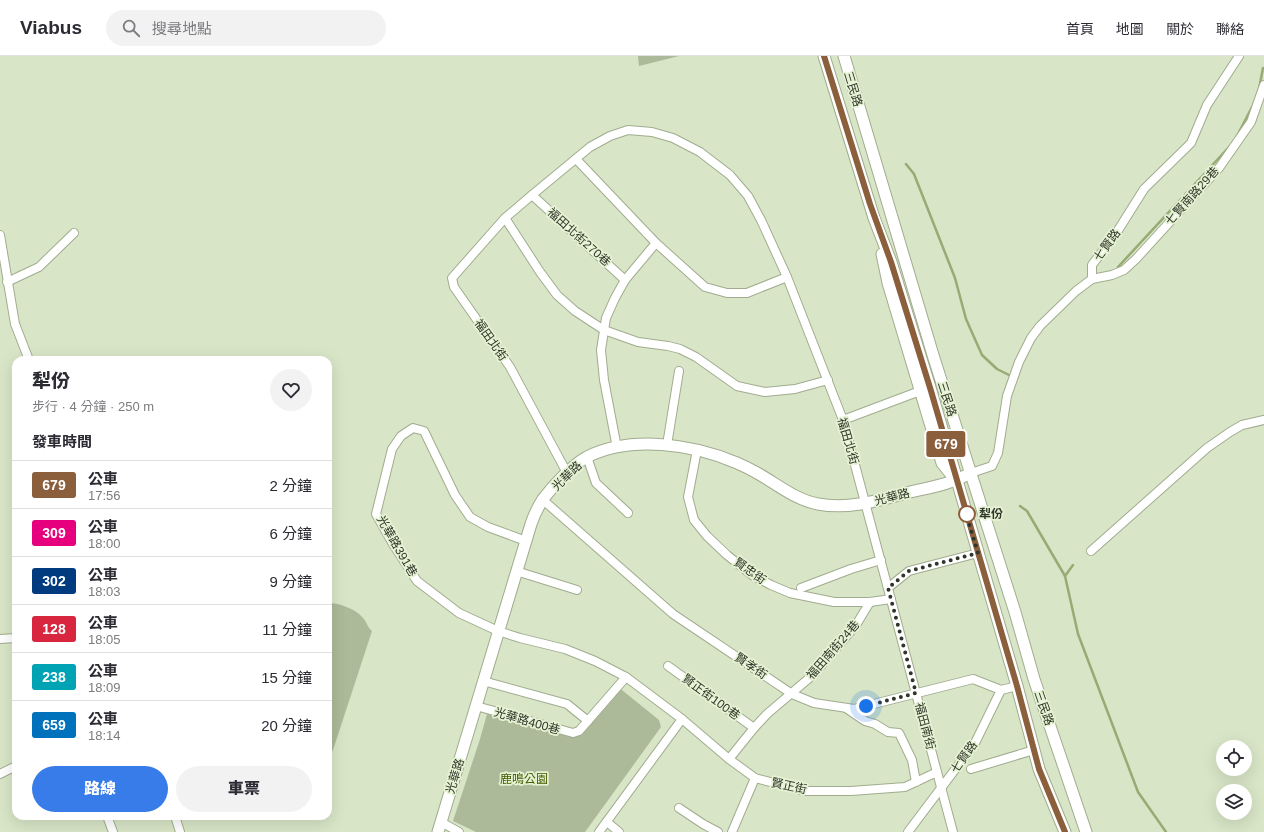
<!DOCTYPE html>
<html lang="zh-TW">
<meta charset="utf-8">
<style>
:root{--surface:#fff;--page:#f2f2f3;--text:#2b2b33;--muted:#7c7c81;--line:#e1e1e2;--accent:#377ce9}
body{margin:0;font-family:Arial,"Noto Sans TC",sans-serif;background:var(--page);color:var(--text);height:100vh;display:flex;flex-direction:column;font-size:15px;white-space:nowrap}
*{box-sizing:border-box;margin:0}
p{font-size:13px;color:var(--muted)}
.icon{flex:none;width:22px;height:22px;fill:none;stroke:currentColor;stroke-width:2;stroke-linecap:round;stroke-linejoin:round}
.map{position:relative;flex:1;overflow:hidden}
.sheet{position:absolute;left:12px;top:300px;width:320px;height:464px;display:flex;flex-direction:column;background:var(--surface);border-radius:12px;box-shadow:0 4px 16px #0002}
.sheet>*{flex:none}
.badge{padding:0 8px;border-radius:3px;font-size:14px;line-height:26px}
.tools{position:absolute;left:1216px;top:684px;display:grid;gap:8px}
.tools a{display:grid;place-items:center;width:36px;height:36px;border-radius:50%;background:var(--surface);box-shadow:0 4px 16px #0002;font-size:20px}
.you{position:absolute;width:20px;height:20px;margin:-10px;border:3px solid #fff;border-radius:50%;background:#1a73e8;box-shadow:0 0 0 6px #1a73e833}
.map>.badge{position:absolute;translate:-50% -50%;box-shadow:0 0 0 2px #fff}
h2{padding:0 20px;font-size:15px;line-height:36px}
.round{display:grid;place-items:center;flex:none;width:42px;height:42px;border-radius:21px;background:var(--page)}
.headline{display:flex;align-items:center;justify-content:space-between;height:68px;padding:0 20px}
h1{font-size:19px;font-weight:800;line-height:30px}
.primary-button{display:flex;gap:8px;margin-top:auto;padding:8px 20px}
.primary-button a{flex:1;height:46px;border-radius:24px;background:var(--accent);color:#fff;font-size:16px;font-weight:800;line-height:46px;text-align:center}
.primary-button a+a{background:var(--page);color:var(--text)}
ul{padding:0;list-style:none}
li{display:flex;align-items:center;gap:12px;height:48px;padding:0 20px;border-top:1px solid var(--line)}
li div{flex:1}
li b{display:block;font-size:15px}
li em{font-style:normal}
li .badge{min-width:44px;font-weight:700;text-align:center}
header{display:flex;align-items:center;gap:24px;box-sizing:border-box;height:56px;padding:0 20px;background:var(--surface);border-bottom:1px solid var(--line)}
header strong{font-size:19px}
nav{display:flex;gap:22px;margin-inline-start:auto;font-size:14px}
.search{width:280px;height:36px;background:var(--page);display:flex;align-items:center;gap:10px;box-sizing:border-box;padding:0 14px;border-radius:22px;color:var(--muted);font-size:15px}
.map>svg:first-child{display:block}
.green{fill:#adba99}
.lines{fill:none;stroke-linecap:round;stroke-linejoin:round}
.stream{stroke:#97ac74;stroke-width:2.5}
.street-casing{stroke:#a1ac8f;stroke-width:10}
.secondary-casing{stroke:#a1ac8f;stroke-width:13}
.street{stroke:#fff;stroke-width:8}
.secondary{stroke:#fff;stroke-width:11}
.line-casing{stroke:#fff;stroke-width:9}
.line{stroke:#8b5e3c;stroke-width:6}
.walk{stroke:#303529;stroke-width:4;stroke-dasharray:0 7.2}
.stop-dot{fill:#fff;stroke:#8b5e3c;stroke-width:2}
.labels{text-anchor:middle;stroke-width:3.5;stroke-linejoin:round;paint-order:stroke}
.street-label{font-size:12px;fill:#303529;stroke:#e5f2d3}
.stop-label{font-size:12px;font-weight:bold;fill:#303529;stroke:#e5f2d3;text-anchor:start}
.park-label{font-size:12px;fill:#445b00;stroke:#e5f2d3}
</style>
<header>
<strong>Viabus</strong>
<div class="search"><svg class="icon" aria-label="search" viewBox="0 0 24 24"><circle cx="10" cy="10" r="6"/><path d="M15 15l6 6"/></svg>搜尋地點</div>
<nav><a>首頁</a><a>地圖</a><a>關於</a><a>聯絡</a></nav>
</header>
<div class="map">
<svg width="1264" height="776" viewBox="0 0 1264 776">
<rect width="100%" height="100%" fill="#d8e5c6"/>
<!-- green -->
<g class="green">
<path d="M 638,0 L 679,0 L 639,10 Z"/>
<path d="M 328,547 C 339,547 356,553 363,562 C 367,566 367,571 372,575 L 333,694 L 328,702 Z"/>
<path d="M 617,630 L 659,664 L 661,671 L 585,776 L 476,776 L 453,765 L 480,683 L 487,658 L 559,677 L 581,671 Z"/>
</g>
<g class="lines">
<!-- stream -->
<g class="stream">
<path d="M 1259,33 L 1263,12"/>
<path d="M 1237,80 L 1252,51"/>
<path d="M 906,108 L 914,118 L 955,222 L 966,263 L 982,299 L 997,313 L 1009,319"/>
<path d="M 1118,211 L 1230,90"/>
<path d="M 1020,450 L 1027,455 L 1065,520"/>
<path d="M 1073,509 L 1065,520 L 1078,578 L 1138,736 L 1166,776"/>
</g>
<defs>
<g id="street">
<path d="M 576,103 L 656,187 L 705,231 L 727,237 L 747,237 L 787,221"/>
<path d="M 532,139 L 625,224"/>
<path d="M 505,162 L 540,216 L 557,239 L 575,255 L 604,274 L 638,286 L 668,290 L 680,293 L 696,301 L 737,330 L 765,336 L 795,333 L 828,324"/>
<path d="M 0,179 L 15,268 L 29,304"/>
<path d="M 1092,223 L 1092,209 L 1117,176 L 1144,133 L 1191,87 L 1207,49 L 1239,0"/>
<path d="M 7,226 L 39,211 L 74,177"/>
<path d="M 843,364 L 920,335"/>
<path d="M 667,389 L 679,315"/>
<path d="M 617,392 L 604,324 L 601,294 L 606,262 L 615,242 L 625,224 L 656,187"/>
<path d="M 697,394 L 688,441 L 694,464 L 707,480 L 727,499 L 752,519 L 771,529 L 790,537 L 834,546 L 870,546 L 891,543"/>
<path d="M 587,401 L 596,427 L 628,457"/>
<path d="M 567,417 L 510,311 L 454,231 L 452,222 L 505,162 L 532,139 L 590,91 L 610,80 L 628,74 L 652,76 L 673,82 L 700,96 L 730,119 L 748,140 L 761,164 L 787,221 L 843,364 L 953,776"/>
<path d="M 971,417 L 992,410 L 998,397 L 1007,340 L 1019,306 L 1031,282 L 1040,270 L 1076,235 L 1092,223 L 1112,219 L 1124,214 L 1136,203 L 1219,112 L 1251,66 L 1264,29"/>
<path d="M 543,444 L 673,558 L 792,638 L 814,647 L 854,653 L 973,623 L 1001,634"/>
<path d="M 526,485 L 488,471 L 470,461 L 455,439 L 424,375 L 413,372 L 401,380 L 392,393 L 376,458 L 393,488 L 417,525 L 459,557 L 498,575 L 520,582 L 565,593 L 595,605 L 626,621 L 682,663 L 729,703 L 755,722 L 805,735 L 851,735 L 905,731 L 937,716"/>
<path d="M 1091,495 L 1207,392 L 1230,376 L 1242,369 L 1264,364"/>
<path d="M 516,515 L 577,534"/>
<path d="M 889,531 L 909,515 L 978,497"/>
<path d="M 801,532 L 851,513 L 881,504"/>
<path d="M 0,583 L 16,582"/>
<path d="M 668,610 L 754,672"/>
<path d="M 483,625 L 567,648 L 588,665"/>
<path d="M 1001,634 L 1017,630"/>
<path d="M 476,650 L 573,677 L 579,675 L 626,621"/>
<path d="M 846,652 L 865,665 L 875,668 L 888,676 L 899,677 L 912,704 L 916,726"/>
<path d="M 729,703 L 754,672 L 767,658 L 814,618 L 856,569 L 870,546"/>
<path d="M 971,713 L 1034,694"/>
<path d="M 0,718 L 16,710"/>
<path d="M 679,752 L 703,768 L 718,776"/>
<path d="M 107,760 L 113,776"/>
<path d="M 175,760 L 180,776"/>
<path d="M 441,766 L 459,776"/>
<path d="M 607,766 L 619,776"/>
<path d="M 599,776 L 682,663"/>
<path d="M 732,776 L 755,722"/>
<path d="M 908,776 L 975,687 L 1001,634"/>
</g>
<g id="secondary">
<path d="M 824,0 L 874,162 L 891,206 L 931,335 L 1017,630 L 1039,713 L 1065,776"/>
<path d="M 844,0 L 933,299 L 1015,556 L 1034,623 L 1086,776"/>
<path d="M 882,198 L 888,227 L 942,407 L 954,422"/>
<path d="M 438,776 L 531,468 C 534,459 538,451 543,443 C 553,430 572,409 587,401 C 631,379 693,388 737,407 C 744,410 752,414 759,418 C 778,429 796,444 818,448 C 849,454 880,444 910,436 C 932,431 951,428 971,417"/>
</g>
</defs>
<!-- street casing -->
<use href="#street" class="street-casing"/>
<!-- secondary casing -->
<use href="#secondary" class="secondary-casing"/>
<!-- street -->
<use href="#street" class="street"/>
<!-- secondary -->
<use href="#secondary" class="secondary"/>
</g>
<g class="lines">
<defs>
<path id="line" d="M 824,0 L 870,148 L 891,206 L 931,335 L 1017,630 L 1039,713 L 1065,776"/>
</defs>
<!-- line casing -->
<use href="#line" class="line-casing"/>
<!-- line -->
<use href="#line" class="line"/>
<!-- walk -->
<path class="walk" d="M 866,650 L 916,637 L 888,532 L 909,515 L 978,497 L 965,454 L 967,458"/>
</g>
<!-- markers -->
<circle class="stop-dot" cx="967" cy="458" r="8"/>
<g class="labels">
<!-- street labels -->
<g class="street-label">
<text transform="translate(853 33) rotate(73)" y="4">三民路</text>
<text transform="translate(1192 140) rotate(-48)" y="4">七賢南路29巷</text>
<text transform="translate(579 181) rotate(42)" y="4">福田北街270巷</text>
<text transform="translate(1107 189) rotate(-54)" y="4">七賢路</text>
<text transform="translate(491 284) rotate(55)" y="4">福田北街</text>
<text transform="translate(947 343) rotate(72)" y="4">三民路</text>
<text transform="translate(848 385) rotate(74)" y="4">福田北街</text>
<text transform="translate(567 420) rotate(-44)" y="4">光華路</text>
<text transform="translate(892 441) rotate(-14)" y="4">光華路</text>
<text transform="translate(397 490) rotate(60)" y="4">光華路391巷</text>
<text transform="translate(750 515) rotate(35)" y="4">賢忠街</text>
<text transform="translate(833 594) rotate(-49)" y="4">福田南街24巷</text>
<text transform="translate(751 610) rotate(34)" y="4">賢孝街</text>
<text transform="translate(711 641) rotate(36)" y="4">賢正街100巷</text>
<text transform="translate(1044 652) rotate(71)" y="4">三民路</text>
<text transform="translate(527 665) rotate(16)" y="4">光華路400巷</text>
<text transform="translate(925 670) rotate(75)" y="4">福田南街</text>
<text transform="translate(964 701) rotate(-55)" y="4">七賢路</text>
<text transform="translate(455 720) rotate(-73)" y="4">光華路</text>
<text transform="translate(789 730) rotate(12)" y="4">賢正街</text>
</g>
<!-- stop labels -->
<g class="stop-label">
<text x="979" y="462">犁份</text>
</g>
<!-- park labels -->
<g class="park-label">
<text x="524" y="727">鹿鳴公園</text>
</g>
</g>
</svg>
<div class="tools">
<a><svg class="icon" aria-label="locate" viewBox="0 0 24 24"><circle cx="12" cy="12" r="6"/><path d="M12 2v4M12 18v4M2 12h4M18 12h4"/></svg></a>
<a><svg class="icon" aria-label="layers" viewBox="0 0 24 24"><path d="M12 4l9 5-9 5-9-5zM3 14l9 5 9-5"/></svg></a>
</div>
<div class="you" style="left:866px;top:650px"></div>
<b class="badge" style="left:946px;top:388px;background:#8b5e3c;color:#fff">679</b>
<section class="sheet">
<div class="headline"><div><h1>犁份</h1><p>步行 · 4 分鐘 · 250 m</p></div><a class="round"><svg class="icon" aria-label="heart" viewBox="0 0 24 24"><path d="M12 20l-8-8c-3-5 5-10 8-4 3-6 11-1 8 4z"/></svg></a></div>
<h2>發車時間</h2>
<ul>
<li><span class="badge" style="background:#8b5e3c;color:#fff">679</span><div><b>公車</b><p>17:56</p></div><em>2 分鐘</em></li>
<li><span class="badge" style="background:#e6007e;color:#fff">309</span><div><b>公車</b><p>18:00</p></div><em>6 分鐘</em></li>
<li><span class="badge" style="background:#003b80;color:#fff">302</span><div><b>公車</b><p>18:03</p></div><em>9 分鐘</em></li>
<li><span class="badge" style="background:#d7263d;color:#fff">128</span><div><b>公車</b><p>18:05</p></div><em>11 分鐘</em></li>
<li><span class="badge" style="background:#00a3b4;color:#fff">238</span><div><b>公車</b><p>18:09</p></div><em>15 分鐘</em></li>
<li><span class="badge" style="background:#0072bc;color:#fff">659</span><div><b>公車</b><p>18:14</p></div><em>20 分鐘</em></li>
</ul>
<div class="primary-button"><a>路線</a><a>車票</a></div>
</section>
</div>
